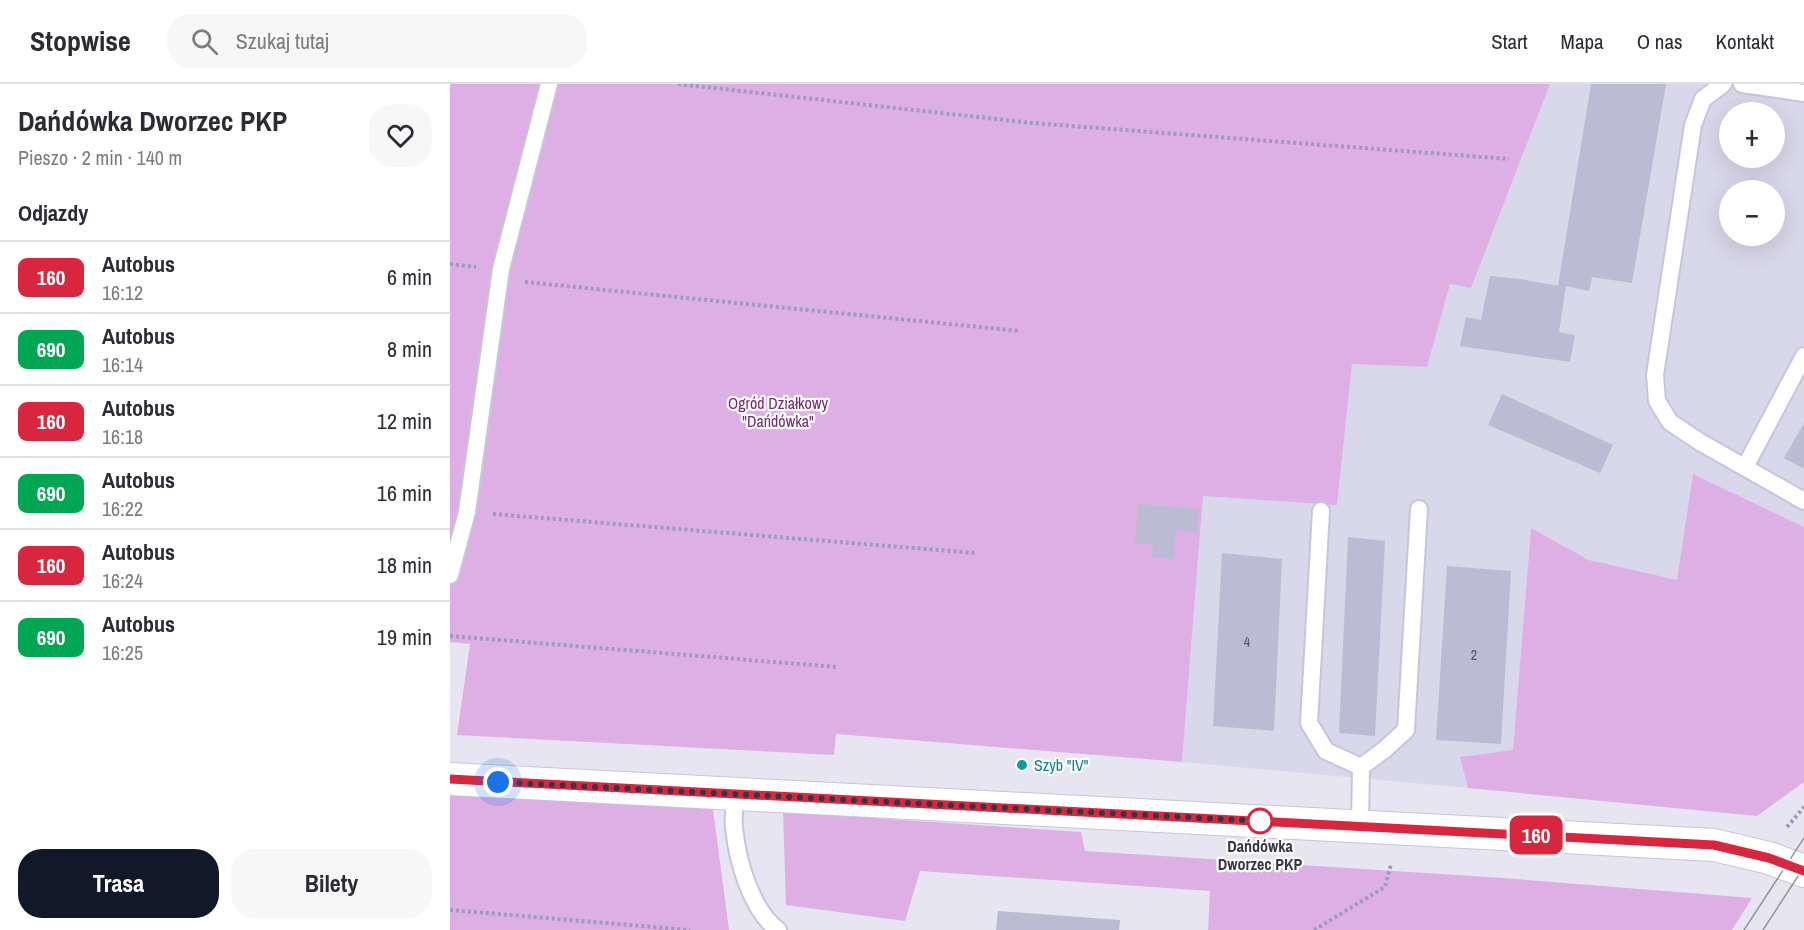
<!DOCTYPE html>
<html lang="pl">
<meta charset="utf-8">
<style>
:root{--surface:#fff;--page:#f7f7f7;--text:#2b2b33;--muted:#7c7c81;--line:#e1e1e2;--accent:#111827}
body{margin:0;font-family:"Archivo Narrow",sans-serif;background:var(--page);color:var(--text);height:100vh;display:flex;flex-direction:column;font-size:22px;white-space:nowrap}
*{box-sizing:border-box;margin:0}
p{font-size:20px;color:var(--muted)}
.icon{flex:none;width:33px;height:33px;fill:none;stroke:currentColor;stroke-width:2;stroke-linecap:round;stroke-linejoin:round}
.map{position:relative;flex:1;overflow:hidden}
.drawer{display:flex;flex-direction:column;background:var(--surface);width:450px}
.drawer>*{flex:none}
.badge{padding:0 12px;border-radius:9px;font-size:21px;line-height:39px}
.buttons{position:absolute;left:1269px;top:18px;display:grid;gap:12px}
.buttons a{display:grid;place-items:center;width:66px;height:66px;border-radius:50%;background:var(--surface);box-shadow:0 6px 24px #0002;font-size:30px}
.you{position:absolute;width:30px;height:30px;margin:-15px;border:4px solid #fff;border-radius:50%;background:#1a73e8;box-shadow:0 0 0 9px #1a73e833}
.map>.badge{position:absolute;translate:-50% -50%;box-shadow:0 0 0 3px #fff}
h2{padding:0 18px;font-size:22px;line-height:54px}
.round{display:grid;place-items:center;flex:none;width:63px;height:63px;border-radius:24px;background:var(--page)}
.overview{display:flex;align-items:center;justify-content:space-between;height:102px;padding:0 18px}
h1{font-size:28px;font-weight:800;line-height:45px}
.primary-button{display:flex;gap:12px;margin-top:auto;padding:12px 18px}
.primary-button a{flex:1;height:69px;border-radius:24px;background:var(--accent);color:#fff;font-size:24px;font-weight:800;line-height:69px;text-align:center}
.primary-button a+a{background:var(--page);color:var(--text)}
ul{padding:0;list-style:none}
li{display:flex;align-items:center;gap:18px;height:72px;padding:0 18px;border-top:2px solid var(--line)}
li div{flex:1}
li b{display:block;font-size:22px}
li em{font-style:normal}
li .badge{min-width:66px;font-weight:700;text-align:center}
header{display:flex;align-items:center;gap:36px;box-sizing:border-box;height:84px;padding:0 30px;background:var(--surface);border-bottom:2px solid var(--line)}
header strong{font-size:28px}
nav{display:flex;gap:33px;margin-inline-start:auto;font-size:21px}
.search{width:420px;height:54px;background:var(--page);display:flex;align-items:center;gap:15px;box-sizing:border-box;padding:0 21px;border-radius:24px;color:var(--muted);font-size:22px}
main{display:flex;flex:1;min-height:0}
.map>svg:first-child{display:block}
.residential{fill:#d9d7ea;fill-rule:evenodd}
.green{fill:#deafe5}
.building{fill:#bbbbd3}
.lines{fill:none;stroke-linecap:round;stroke-linejoin:round}
.lane-casing{stroke:#c7c5db;stroke-width:20}
.street-casing{stroke:#c7c5db;stroke-width:34}
.path{stroke:#9c9abe;stroke-width:4;stroke-dasharray:3 3;stroke-linecap:butt}
.lane{stroke:#fff;stroke-width:16}
.street{stroke:#fff;stroke-width:32}
.tram{stroke:#959595;stroke-width:1.5}
.line-casing{stroke:#fff;stroke-width:14}
.line{stroke:#d7263d;stroke-width:9}
.walk{stroke:#353544;stroke-width:6;stroke-dasharray:0 10.8}
.culture-dot{fill:#0f9aa8;stroke:#fff;stroke-width:2}
.stop-dot{fill:#fff;stroke:#d7263d;stroke-width:3}
.labels{text-anchor:middle;stroke-width:4.5;stroke-linejoin:round;paint-order:stroke}
.number-label{font-size:14px;fill:#565668}
.park-label{font-size:16px;fill:#732b71;stroke:#fff}
.culture-label{font-size:16px;fill:#0d838f;stroke:#fff;text-anchor:start}
.stop-label{font-size:16px;font-weight:bold;fill:#353544;stroke:#fff}
</style>
<header>
<strong>Stopwise</strong>
<div class="search"><svg class="icon" aria-label="search" viewBox="0 0 24 24"><circle cx="10" cy="10" r="6"/><path d="M15 15l6 6"/></svg>Szukaj tutaj</div>
<nav><a>Start</a><a>Mapa</a><a>O nas</a><a>Kontakt</a></nav>
</header>
<main>
<section class="drawer">
<div class="overview"><div><h1>Dańdówka Dworzec PKP</h1><p>Pieszo · 2 min · 140 m</p></div><a class="round"><svg class="icon" aria-label="heart" viewBox="0 0 24 24"><path d="M12 20l-8-8c-3-5 5-10 8-4 3-6 11-1 8 4z"/></svg></a></div>
<h2>Odjazdy</h2>
<ul>
<li><span class="badge" style="background:#d7263d;color:#fff">160</span><div><b>Autobus</b><p>16:12</p></div><em>6 min</em></li>
<li><span class="badge" style="background:#00a651;color:#fff">690</span><div><b>Autobus</b><p>16:14</p></div><em>8 min</em></li>
<li><span class="badge" style="background:#d7263d;color:#fff">160</span><div><b>Autobus</b><p>16:18</p></div><em>12 min</em></li>
<li><span class="badge" style="background:#00a651;color:#fff">690</span><div><b>Autobus</b><p>16:22</p></div><em>16 min</em></li>
<li><span class="badge" style="background:#d7263d;color:#fff">160</span><div><b>Autobus</b><p>16:24</p></div><em>18 min</em></li>
<li><span class="badge" style="background:#00a651;color:#fff">690</span><div><b>Autobus</b><p>16:25</p></div><em>19 min</em></li>
</ul>
<div class="primary-button"><a>Trasa</a><a>Bilety</a></div>
</section>
<div class="map">
<svg width="1354" height="846" viewBox="0 0 1354 846">
<rect width="100%" height="100%" fill="#e7e5f2"/>
<!-- residential -->
<path class="residential" d="M 1100,0 L 1354,0 L 1354,443 L 1243,390 L 1227,497 L 1139,476 L 1081,444 L 1063,666 L 1010,673 L 1018,704 L 732,678 L 753,412 L 887,421 L 902,280 L 977,283 L 1000,199 L 1021,203 ZM 1280,28 L 1324,28 L 1324,74 L 1280,74 ZM 1280,106 L 1324,106 L 1324,152 L 1280,152 Z"/>
<!-- green -->
<g class="green">
<path d="M 0,0 L 1100,0 L 1021,204 L 1000,200 L 977,283 L 902,280 L 887,421 L 753,412 L 732,678 L 386,650 L 384,671 L 7,651 L 20,560 L 0,558 Z"/>
<path d="M 1243,390 L 1354,443 L 1354,698 L 1307,732 L 1018,704 L 1010,673 L 1063,666 L 1081,444 L 1139,476 L 1227,496 Z"/>
<path d="M 0,704 L 263,725 L 279,846 L 0,846 Z"/>
<path d="M 333,728 L 631,748 L 635,767 L 1053,794 L 1302,814 L 1282,846 L 758,846 L 760,807 L 470,787 L 455,837 L 336,821 Z"/>
</g>
<!-- building -->
<g class="building">
<path d="M 1141,0 L 1216,0 L 1182,199 L 1142,193 L 1139,207 L 1116,202 L 1109,248 L 1125,251 L 1120,278 L 1010,262 L 1016,233 L 1031,236 L 1040,192 L 1070,195 L 1108,202 Z"/>
<path d="M 1052,310 L 1163,361 L 1150,389 L 1038,341 Z"/>
<path d="M 1354,339 L 1354,385 L 1334,374 Z"/>
<path d="M 688,420 L 749,425 L 747,448 L 726,446 L 723,475 L 702,473 L 703,461 L 685,459 Z"/>
<path d="M 898,453 L 935,457 L 925,652 L 889,649 Z"/>
<path d="M 772,469 L 832,475 L 824,647 L 763,642 Z"/>
<path d="M 997,482 L 1061,487 L 1051,660 L 986,656 Z"/>
<path d="M 548,827 L 670,836 L 669,846 L 546,846 Z"/>
</g>
<g class="lines">
<defs>
<g id="lane">
<path d="M 1273,0 L 1253,15 L 1243,41 L 1205,291 L 1207,317 L 1220,338 L 1250,358 L 1354,417"/>
<path d="M 1292,0 L 1354,9"/>
<path d="M 1295,383 L 1354,272"/>
<path d="M 871,427 L 859,639 L 876,667 L 911,683"/>
<path d="M 0,491 L 17,428 L 51,185 L 99,0"/>
<path d="M 285,710 C 285,721 283,733 284,743 C 287,776 301,826 328,846"/>
<path d="M 910,742 L 911,683 L 934,666 L 956,646 L 969,425"/>
</g>
<path id="street" d="M 0,695 L 1264,761 L 1319,774 L 1354,787"/>
</defs>
<!-- lane casing -->
<use href="#lane" class="lane-casing"/>
<!-- street casing -->
<use href="#street" class="street-casing"/>
<!-- path -->
<g class="path">
<path d="M 228,0 L 582,39 L 1059,75"/>
<path d="M 0,180 L 26,183"/>
<path d="M 75,198 L 570,247"/>
<path d="M 43,430 L 525,469"/>
<path d="M 0,552 L 387,583"/>
<path d="M 1337,743 L 1354,723"/>
<path d="M 0,826 L 240,846"/>
<path d="M 864,846 L 935,803 L 941,780"/>
</g>
<!-- lane -->
<use href="#lane" class="lane"/>
<!-- street -->
<use href="#street" class="street"/>
<!-- tram -->
<g class="tram">
<path d="M 1294,846 L 1354,754"/>
<path d="M 1313,846 L 1354,783"/>
</g>
</g>
<g class="lines">
<defs>
<path id="line" d="M 0,695 L 1264,761 L 1319,774 L 1354,787"/>
</defs>
<!-- line casing -->
<use href="#line" class="line-casing"/>
<!-- line -->
<use href="#line" class="line"/>
<!-- walk -->
<path class="walk" d="M 48,698 L 810,737"/>
</g>
<!-- markers -->
<circle class="culture-dot" cx="572" cy="681" r="6"/>
<circle class="stop-dot" cx="810" cy="737" r="12"/>
<g class="labels">
<!-- number labels -->
<g class="number-label">
<text x="797" y="563">4</text>
<text x="1024" y="576">2</text>
</g>
<!-- park labels -->
<g class="park-label">
<text x="328" y="325">Ogród Działkowy<tspan x="328" dy="18">"Dańdówka"</tspan></text>
</g>
<!-- culture labels -->
<g class="culture-label">
<text x="584" y="687">Szyb "IV"</text>
</g>
<!-- stop labels -->
<g class="stop-label">
<text x="810" y="768">Dańdówka<tspan x="810" dy="18">Dworzec PKP</tspan></text>
</g>
</g>
</svg>
<div class="buttons">
<a>+</a>
<a>−</a>
</div>
<div class="you" style="left:48px;top:698px"></div>
<b class="badge" style="left:1086px;top:751px;background:#d7263d;color:#fff">160</b>
</div>
</main>
